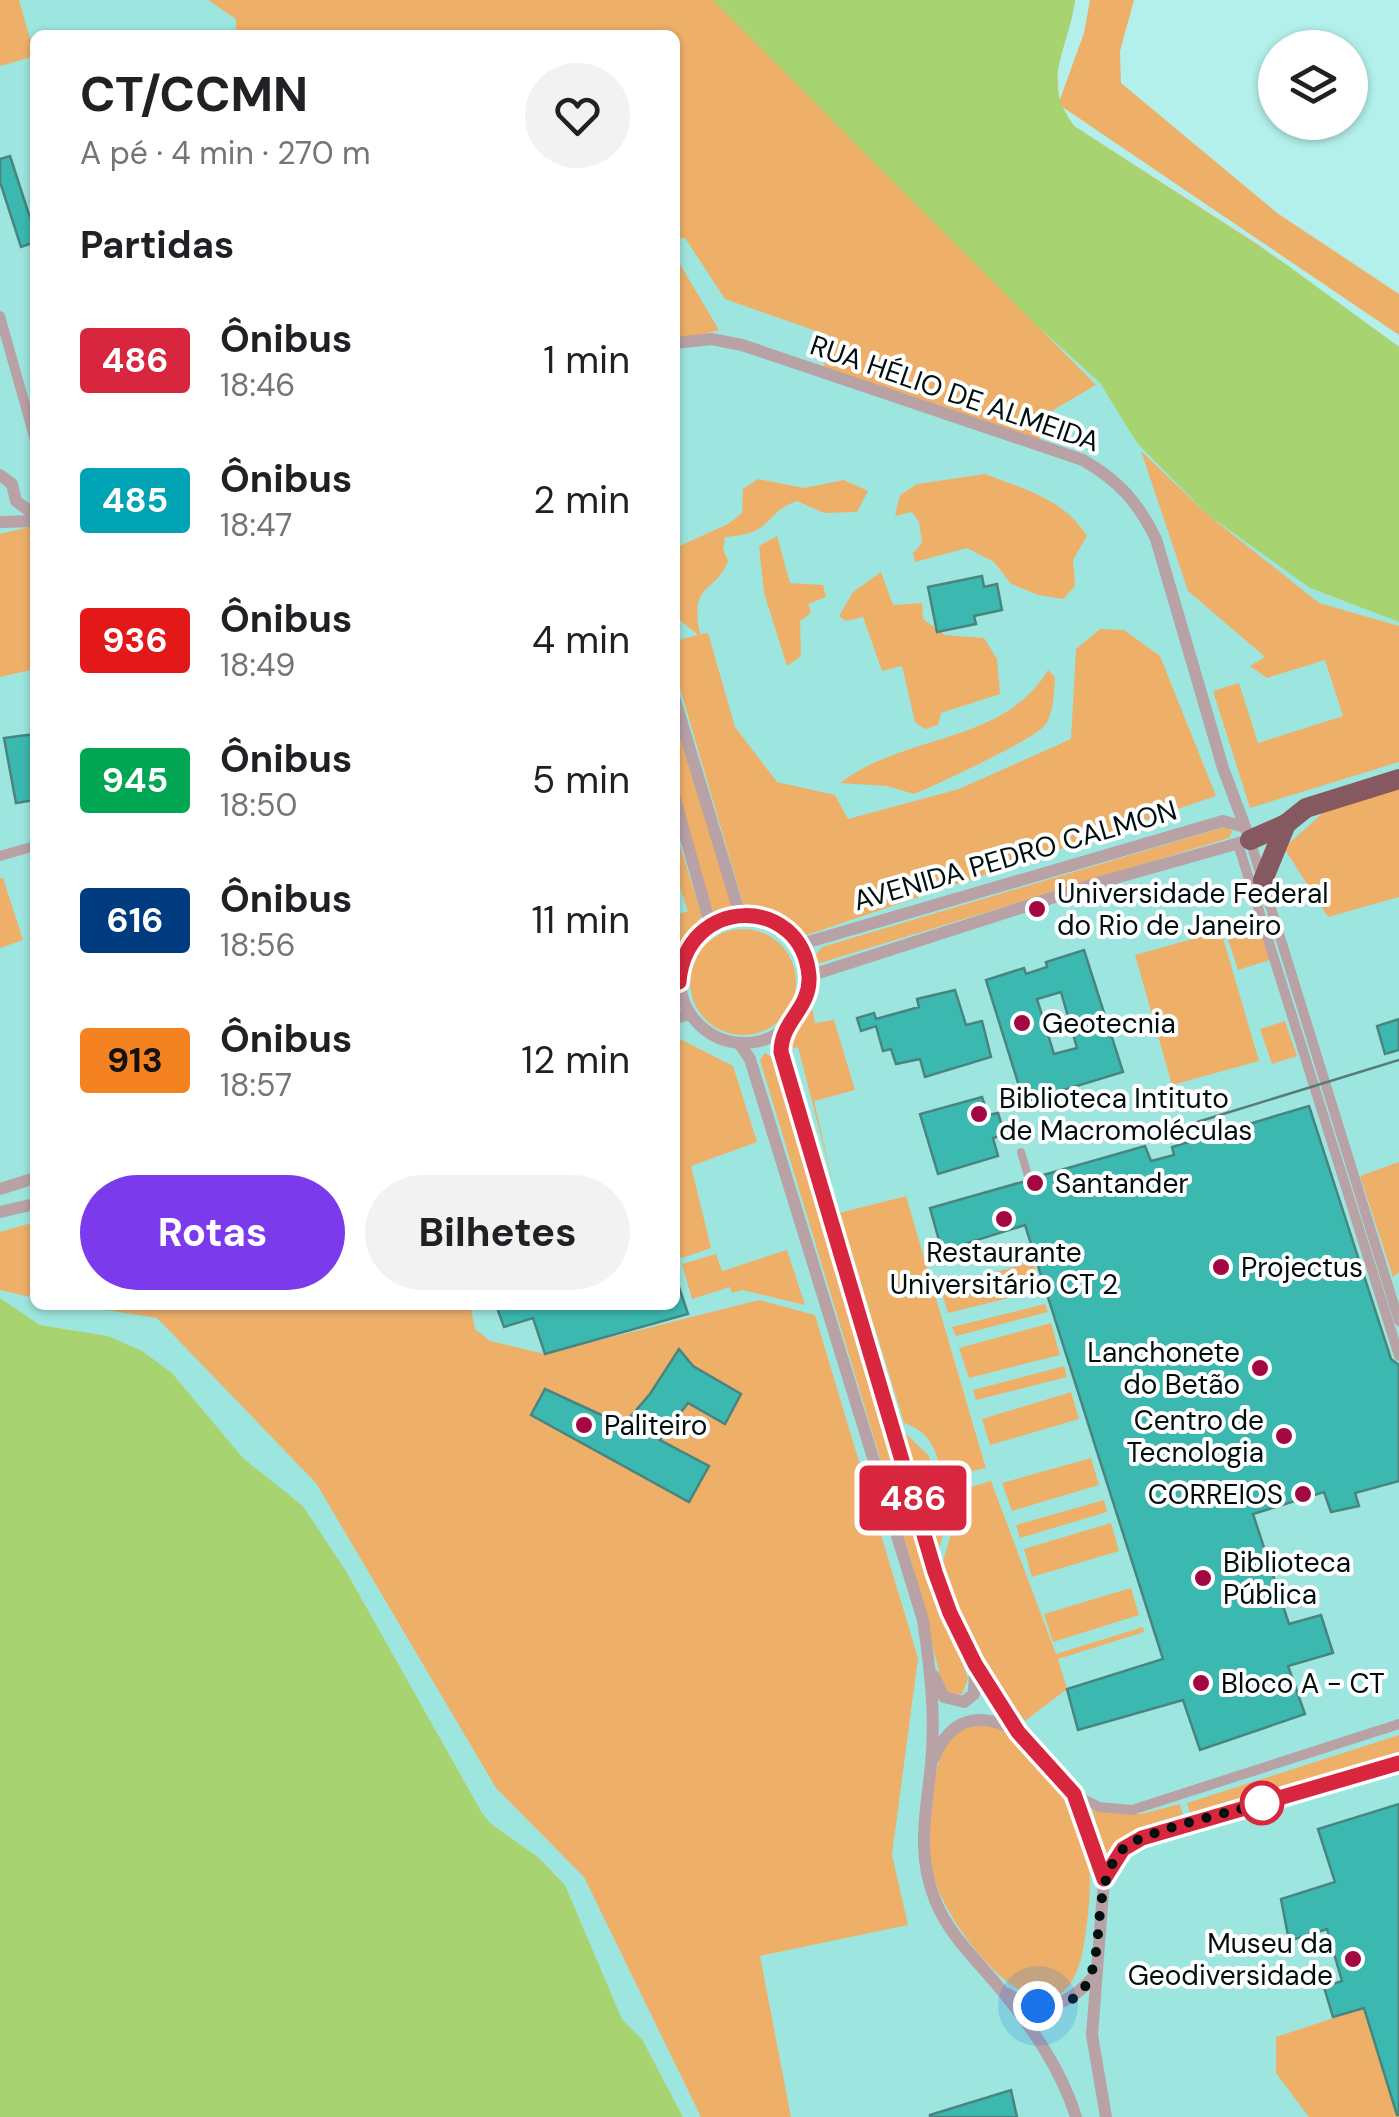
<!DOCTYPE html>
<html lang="pt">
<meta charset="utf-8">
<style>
:root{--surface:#fff;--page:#f2f2f2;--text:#202124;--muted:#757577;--accent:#7c3aed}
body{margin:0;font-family:"DM Sans",sans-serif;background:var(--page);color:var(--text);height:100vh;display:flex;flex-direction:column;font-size:38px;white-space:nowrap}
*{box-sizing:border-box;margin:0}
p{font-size:32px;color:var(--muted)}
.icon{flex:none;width:55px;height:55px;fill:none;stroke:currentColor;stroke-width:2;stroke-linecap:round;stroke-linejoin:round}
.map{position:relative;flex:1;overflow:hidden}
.side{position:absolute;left:30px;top:30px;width:650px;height:1280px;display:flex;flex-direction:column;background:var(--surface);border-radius:15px;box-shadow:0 2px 8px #0004}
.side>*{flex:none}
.badge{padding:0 20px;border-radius:8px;font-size:35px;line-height:65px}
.tools{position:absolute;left:1258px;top:30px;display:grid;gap:20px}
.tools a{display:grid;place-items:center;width:110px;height:110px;border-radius:50%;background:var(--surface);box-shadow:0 2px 8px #0004;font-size:50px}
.you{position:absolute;width:50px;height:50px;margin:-25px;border:8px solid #fff;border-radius:50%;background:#1a73e8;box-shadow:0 0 0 15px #1a73e833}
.map>.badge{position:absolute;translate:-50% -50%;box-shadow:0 0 0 5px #fff}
h2{padding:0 50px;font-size:38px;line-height:90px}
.round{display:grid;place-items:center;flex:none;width:105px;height:105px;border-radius:52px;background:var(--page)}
.overview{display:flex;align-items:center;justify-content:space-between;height:170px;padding:0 50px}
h1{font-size:48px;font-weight:700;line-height:75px}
.button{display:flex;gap:20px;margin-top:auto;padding:20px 50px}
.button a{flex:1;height:115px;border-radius:60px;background:var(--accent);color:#fff;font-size:40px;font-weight:700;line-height:115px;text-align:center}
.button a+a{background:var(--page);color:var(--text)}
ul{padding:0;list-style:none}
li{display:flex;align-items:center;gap:30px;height:140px;padding:0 50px}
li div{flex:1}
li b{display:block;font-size:38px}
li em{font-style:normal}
li .badge{min-width:110px;font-weight:700;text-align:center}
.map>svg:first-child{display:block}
.built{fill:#9de6df;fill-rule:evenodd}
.green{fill:#eeb069}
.water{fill:#a7d371}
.building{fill:#3bb9b1;stroke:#49847f;stroke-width:2.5;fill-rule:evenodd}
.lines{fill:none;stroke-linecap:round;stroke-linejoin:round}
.pedestrian{stroke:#b9a2a5;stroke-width:8}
.minor{stroke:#b9a2a5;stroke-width:10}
.tertiary{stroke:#b9a2a5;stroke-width:12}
.motorway{stroke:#86585f;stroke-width:20}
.tram{stroke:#567b79;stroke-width:2.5}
.line-casing{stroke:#fff;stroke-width:22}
.line{stroke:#d7263d;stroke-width:15}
.walk{stroke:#00100f;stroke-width:10;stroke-dasharray:0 18}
.poi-dot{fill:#a30843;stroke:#fff;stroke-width:4}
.stop-dot{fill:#fff;stroke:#d7263d;stroke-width:5}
.labels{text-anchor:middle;stroke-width:8;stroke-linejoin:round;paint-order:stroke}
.street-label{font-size:28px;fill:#00100f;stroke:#fff}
.poi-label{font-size:28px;fill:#00100f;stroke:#fff;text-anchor:start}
</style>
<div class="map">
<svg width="1399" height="2117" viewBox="0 0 1399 2117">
<rect width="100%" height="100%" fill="#b3f0eb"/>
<!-- built -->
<path class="built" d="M 0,0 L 720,0 L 1034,323 L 1100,383 L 1137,443 L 1310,588 L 1399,622 L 1399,2117 L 683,2117 L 642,2039 L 622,2019 L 565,1885 L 538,1857 L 490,1823 L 481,1811 L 346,1571 L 303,1506 L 243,1458 L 172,1373 L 108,1336 L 40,1325 L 0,1298 ZM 35,35 L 675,35 L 675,1305 L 35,1305 ZM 905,1196 L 906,1197 L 986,1467 L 934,1443 L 916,1427 L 904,1423 L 839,1214 Z"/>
<!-- green -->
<g class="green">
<path d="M 0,0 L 19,0 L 35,56 L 0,66 Z"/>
<path d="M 208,0 L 713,0 L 1096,385 L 1048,413 L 1039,440 L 823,369 L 833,337 L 725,299 L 685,238 L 675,239 L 675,35 L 236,35 L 236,19 Z"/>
<path d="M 1075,0 L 1057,72 L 1059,102 L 1084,33 L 1090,0 L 1134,0 L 1120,51 L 1121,83 L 1277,213 L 1399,294 L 1399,335 L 1061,106 L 1074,126 L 1257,244 L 1399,347 L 1399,397 L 1031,95 Z"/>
<path d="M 675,256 L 719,330 L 675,342 Z"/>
<path d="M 1141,451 L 1207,514 L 1319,603 L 1399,626 L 1399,762 L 1250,808 L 1213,691 L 1239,683 L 1258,743 L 1343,716 L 1325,660 L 1267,678 L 1250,666 L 1265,657 L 1188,591 Z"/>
<path d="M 985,474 C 1024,489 1064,499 1087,536 L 1073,560 L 1075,586 L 1063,599 L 1038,595 L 1011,584 L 994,562 L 967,548 L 915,562 L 913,553 L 922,543 L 919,522 L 912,512 L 895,516 L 900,495 L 917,484 Z"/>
<path d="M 758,479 L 804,488 L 844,480 L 868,491 L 857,512 L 824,513 L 797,501 C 763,513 775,534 725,537 L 723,549 L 728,561 C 715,595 689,581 700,634 L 708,633 L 735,727 L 777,782 L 835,795 L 848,819 L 959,789 L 1071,739 L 1076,649 L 1100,629 L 1124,630 L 1160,656 L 1216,796 L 804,936 L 781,919 L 744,907 L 675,671 L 675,641 L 698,635 L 675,616 L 675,548 L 728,524 L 742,513 L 743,489 Z"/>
<path d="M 29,527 L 35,528 L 35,669 L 0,677 L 0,534 Z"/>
<path d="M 777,536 L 790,583 L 823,585 L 826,597 L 808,604 L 811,613 L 800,621 L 801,656 L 787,666 L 764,593 L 759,546 Z"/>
<path d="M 881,572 L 893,605 L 922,603 L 923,619 L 945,635 L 984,638 L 997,659 L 1000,694 L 941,713 L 938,725 L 925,729 L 915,722 L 902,666 L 882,671 L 863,617 L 846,621 L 839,616 L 853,592 Z"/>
<path d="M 1048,670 L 1055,677 C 1054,692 1054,711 1046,724 C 1036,739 936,785 914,794 L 887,786 L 840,783 C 904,733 1003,745 1048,670 Z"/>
<path d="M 675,700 L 740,915 L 710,924 L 675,799 Z"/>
<path d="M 1399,788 L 1399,897 L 1328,917 L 1284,848 L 1326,810 Z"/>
<path d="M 1228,826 L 1232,832 L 1229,838 L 820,963 L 814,957 L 822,947 Z"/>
<path d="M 675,829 L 702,916 L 675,952 L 675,916 L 688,911 L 675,873 Z"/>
<path d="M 0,878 L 3,878 L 23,940 L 0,948 Z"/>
<path d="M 1256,917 L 1270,960 L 1238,970 L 1224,927 Z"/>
<circle cx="743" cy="982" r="53"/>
<path d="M 1221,931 L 1259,1061 L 1172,1085 L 1135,955 Z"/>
<path d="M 810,995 L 815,1023 L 834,1020 L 855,1090 L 814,1101 L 834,1187 L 798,1047 L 786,1050 Z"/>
<path d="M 1285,1021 L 1297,1056 L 1272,1064 L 1260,1029 Z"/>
<path d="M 676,1037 L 733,1066 L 757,1142 L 691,1166 L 711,1248 L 682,1258 L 675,1252 L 675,1164 L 680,1164 L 675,1162 Z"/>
<path d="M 765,1053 L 775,1059 L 927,1562 L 968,1679 L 962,1694 L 949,1694 L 943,1687 L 912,1564 L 760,1060 Z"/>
<path d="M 1399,1162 L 1399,1272 L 1393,1277 L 1360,1176 Z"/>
<path d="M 906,1196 L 986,1468 L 943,1478 C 936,1452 932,1432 904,1423 L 839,1213 Z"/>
<path d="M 35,1222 L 35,1298 L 0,1290 L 0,1232 Z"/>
<path d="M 787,1250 L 805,1305 L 742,1290 L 732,1293 L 730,1287 L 692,1299 L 682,1264 L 716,1254 L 722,1271 Z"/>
<path d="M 1033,1262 L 1041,1290 L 948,1313 L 940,1287 Z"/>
<path d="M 759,1300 L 815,1315 L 918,1658 L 892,1855 L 908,1925 L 760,1956 L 791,2117 L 701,2117 L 584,1877 L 496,1788 L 316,1483 L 157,1318 L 76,1305 L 470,1305 L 475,1329 L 490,1341 L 545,1354 Z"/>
<path d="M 1045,1304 L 1048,1312 L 956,1336 L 952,1327 Z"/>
<path d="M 1051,1323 L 1060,1355 L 969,1378 L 959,1348 Z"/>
<path d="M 1064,1366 L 1067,1377 L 976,1400 L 973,1390 Z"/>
<path d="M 1071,1392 L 1079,1419 L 990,1445 L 982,1419 Z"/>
<path d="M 895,1430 L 906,1434 L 929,1456 L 948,1518 L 936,1560 Z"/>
<path d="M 1091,1458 L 1099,1485 L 1012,1511 L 1002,1483 Z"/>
<path d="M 991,1481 L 1056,1654 L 1143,1627 L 1144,1632 L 1058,1659 L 1067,1689 L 1025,1721 L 992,1682 L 960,1622 L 940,1571 L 954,1524 L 947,1494 Z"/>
<path d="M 1104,1500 L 1107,1512 L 1020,1538 L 1016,1525 Z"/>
<path d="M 1111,1523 L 1119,1551 L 1032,1577 L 1024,1549 Z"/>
<path d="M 1131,1588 L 1139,1615 L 1053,1642 L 1044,1614 Z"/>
<path d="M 967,1723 C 978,1725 994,1725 1004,1730 C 1031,1744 1063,1791 1076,1818 C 1095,1856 1091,1897 1085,1937 C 1067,2077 953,1941 934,1878 C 926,1851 928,1823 932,1795 C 937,1763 941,1744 967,1723 Z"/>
<path d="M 1399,1735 L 1399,1752 L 1190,1815 L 1187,1803 Z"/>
<path d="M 1180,1804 L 1183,1816 L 1133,1834 L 1107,1855 L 1092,1810 L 1141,1814 Z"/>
<path d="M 1364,2008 L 1399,2117 L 1309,2117 L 1276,2073 L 1276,2037 Z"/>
</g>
<!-- water -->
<g class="water">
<path d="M 713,0 L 1075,0 C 1069,50 1039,79 1074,126 L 1283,262 L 1399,347 L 1399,622 L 1310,588 L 1207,514 L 1137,443 L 1100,383 L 1034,323 Z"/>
<path d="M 0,1298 L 40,1325 L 108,1336 L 142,1351 L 172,1373 L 243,1458 L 303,1506 L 346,1571 L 481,1811 L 490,1823 L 538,1857 L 565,1885 L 622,2019 L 642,2039 L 683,2117 L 0,2117 Z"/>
</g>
<!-- building -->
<g class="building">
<path d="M 10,156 L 35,233 L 35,242 L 21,247 L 0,182 L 0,159 Z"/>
<path d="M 982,576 L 984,587 L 997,584 L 1002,610 L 974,616 L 976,624 L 937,632 L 928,587 Z"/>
<path d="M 35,734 L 35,800 L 16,803 L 4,738 Z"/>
<path d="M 1084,950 L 1123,1072 L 1024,1102 L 986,980 L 1024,968 L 1026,974 L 1047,967 L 1046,962 ZM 1061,992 L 1077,1048 L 1054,1054 L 1037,999 Z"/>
<path d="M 955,990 L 966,1025 L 982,1021 L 991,1057 L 925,1077 L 920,1059 L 896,1064 L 891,1049 L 883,1051 L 876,1026 L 861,1031 L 857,1018 L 874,1013 L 876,1019 L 919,1007 L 917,999 Z"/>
<path d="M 1399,1019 L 1399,1050 L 1385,1054 L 1377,1026 Z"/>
<path d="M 982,1097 L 988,1115 L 998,1113 L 1003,1129 L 1004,1135 L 993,1138 L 998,1156 L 938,1174 L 920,1114 Z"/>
<path d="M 1309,1106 L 1391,1359 L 1399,1365 L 1399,1481 L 1355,1493 L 1359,1506 L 1331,1512 L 1324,1492 L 1253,1514 L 1289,1624 L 1321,1615 L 1333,1653 L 1288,1666 L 1305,1714 L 1200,1750 L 1183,1700 L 1078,1730 L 1067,1689 L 1163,1659 L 1025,1225 L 942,1251 L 930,1208 L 1022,1182 L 1030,1186 L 1036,1177 L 1145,1146 L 1151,1161 L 1174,1155 L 1172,1147 Z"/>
<path d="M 676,1278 L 688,1314 L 545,1354 L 533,1318 L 504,1327 L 496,1305 L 675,1305 Z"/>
<path d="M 679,1349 L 693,1366 L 741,1394 L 725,1424 L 688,1403 L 660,1440 L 709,1466 L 689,1502 L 531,1415 L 545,1389 L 623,1425 L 650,1394 Z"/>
<path d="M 1399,1804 L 1399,2115 L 1397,2115 L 1364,2008 L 1333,2017 L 1324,1987 L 1342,1981 L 1327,1929 L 1289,1941 L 1281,1899 L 1335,1882 L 1318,1829 Z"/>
<path d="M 1011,2090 L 1017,2117 L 930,2117 L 930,2115 Z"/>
</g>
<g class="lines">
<!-- pedestrian -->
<path class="pedestrian" d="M 1021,1152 L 1029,1179"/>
<!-- minor -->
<g class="minor">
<path d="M 0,316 L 35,440"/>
<path d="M 1250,840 L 1399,1321"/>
<path d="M 1238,844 L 1399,1356"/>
<path d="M 0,856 L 35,846"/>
<path d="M 1073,1794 L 1099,1807 L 1132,1810 L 1399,1724"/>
<path d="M 1104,1879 L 1123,1849 L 1142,1838 L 1399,1763"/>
</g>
<!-- tertiary -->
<g class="tertiary">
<path d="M 675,343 L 711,339 L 742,345 L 1083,460 C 1119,481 1138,502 1156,539 L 1223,768 L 1250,840 L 1101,882 L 809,976"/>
<path d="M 0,475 L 12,484 L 16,501 L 35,515"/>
<path d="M 0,522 L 35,521"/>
<path d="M 675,700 L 740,915"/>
<path d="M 675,799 L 710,924"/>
<circle cx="744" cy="979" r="64"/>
<path d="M 798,945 L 1223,821 L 1245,827"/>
<path d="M 675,1018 L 690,1014"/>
<path d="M 781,1032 L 781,1052 L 891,1426 L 951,1613 L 975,1664 L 1018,1732 L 1073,1794 L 1101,1867 L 1104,1879 L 1092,2035 L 1106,2117"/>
<path d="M 739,1043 L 750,1059 L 923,1620 C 930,1668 936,1716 931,1765 C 926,1814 916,1852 935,1900 C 949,1935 975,1958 998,1986 C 1030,2025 1061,2068 1076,2117"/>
<path d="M 0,1189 L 35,1178"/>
<path d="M 0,1212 L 35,1204"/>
<path d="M 934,1676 L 944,1697 L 964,1702 L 974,1694 L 975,1667"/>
<path d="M 934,1758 C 950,1718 979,1711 1016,1730"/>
<path d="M 1008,1994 C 1042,2017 1069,2005 1094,1976"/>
</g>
<!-- motorway -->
<g class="motorway">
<path d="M 1250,840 L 1286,824 L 1306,808 L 1399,779"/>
<path d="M 1263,880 L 1286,824"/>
</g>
<!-- tram -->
<path class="tram" d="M 1181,1127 L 1399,1060"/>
</g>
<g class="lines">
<defs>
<path id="line" d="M 675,983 L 679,982 C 686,895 802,894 809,976 C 811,1009 781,1020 781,1052 L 935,1572 L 950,1613 L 975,1664 L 1018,1732 L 1074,1794 L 1104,1879 L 1123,1849 L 1142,1838 L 1399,1763"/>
</defs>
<!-- line casing -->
<use href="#line" class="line-casing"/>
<!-- line -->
<use href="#line" class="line"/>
<!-- walk -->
<path class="walk" d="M 1038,2006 C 1128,2010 1076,1897 1123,1849 C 1141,1831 1233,1812 1262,1803"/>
</g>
<!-- markers -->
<g class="poi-dot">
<circle cx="1037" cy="909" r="10"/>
<circle cx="1022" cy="1023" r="10"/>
<circle cx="979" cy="1114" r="10"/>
<circle cx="1035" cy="1183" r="10"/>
<circle cx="1004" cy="1219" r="10"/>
<circle cx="1221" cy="1267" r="10"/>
<circle cx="1260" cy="1368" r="10"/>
<circle cx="584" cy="1425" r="10"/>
<circle cx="1284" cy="1436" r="10"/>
<circle cx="1303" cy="1494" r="10"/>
<circle cx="1203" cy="1578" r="10"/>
<circle cx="1201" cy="1683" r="10"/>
<circle cx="1353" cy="1959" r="10"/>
</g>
<circle class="stop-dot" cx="1262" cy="1803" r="20"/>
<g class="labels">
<!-- street labels -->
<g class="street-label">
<text transform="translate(955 393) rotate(19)" y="10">RUA HÉLIO DE ALMEIDA</text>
<text transform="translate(1015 855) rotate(-16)" y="10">AVENIDA PEDRO CALMON</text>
</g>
<!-- poi labels -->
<g class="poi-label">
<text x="1057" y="903">Universidade Federal<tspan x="1057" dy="32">do Rio de Janeiro</tspan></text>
<text x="1042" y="1033">Geotecnia</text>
<text x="999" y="1108">Biblioteca Intituto<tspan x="999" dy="32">de Macromoléculas</tspan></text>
<text x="1055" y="1193">Santander</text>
<text x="1004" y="1262" text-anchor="middle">Restaurante<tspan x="1004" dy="32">Universitário CT 2</tspan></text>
<text x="1241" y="1277">Projectus</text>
<text x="1240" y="1362" text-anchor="end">Lanchonete<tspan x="1240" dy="32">do Betão</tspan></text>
<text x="1264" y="1430" text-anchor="end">Centro de<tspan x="1264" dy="32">Tecnologia</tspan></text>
<text x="604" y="1435">Paliteiro</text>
<text x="1283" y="1504" text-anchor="end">CORREIOS</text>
<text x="1223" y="1572">Biblioteca<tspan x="1223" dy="32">Pública</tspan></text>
<text x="1221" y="1693">Bloco A - CT</text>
<text x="1333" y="1953" text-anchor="end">Museu da<tspan x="1333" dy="32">Geodiversidade</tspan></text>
</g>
</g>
</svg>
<div class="tools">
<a><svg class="icon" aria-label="layers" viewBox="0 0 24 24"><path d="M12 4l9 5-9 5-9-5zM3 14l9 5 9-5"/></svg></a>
</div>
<div class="you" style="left:1038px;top:2006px"></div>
<b class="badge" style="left:913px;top:1498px;background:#d7263d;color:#fff">486</b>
<section class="side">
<div class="overview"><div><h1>CT/CCMN</h1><p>A pé · 4 min · 270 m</p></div><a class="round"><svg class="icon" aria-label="heart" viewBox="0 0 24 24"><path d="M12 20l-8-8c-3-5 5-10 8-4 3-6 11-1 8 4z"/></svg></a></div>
<h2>Partidas</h2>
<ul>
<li><span class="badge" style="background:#d7263d;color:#fff">486</span><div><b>Ônibus</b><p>18:46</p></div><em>1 min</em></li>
<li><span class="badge" style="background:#00a3b4;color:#fff">485</span><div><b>Ônibus</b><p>18:47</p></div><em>2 min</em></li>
<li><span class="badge" style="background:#e31919;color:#fff">936</span><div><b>Ônibus</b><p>18:49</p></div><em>4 min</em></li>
<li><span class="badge" style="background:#00a651;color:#fff">945</span><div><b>Ônibus</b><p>18:50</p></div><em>5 min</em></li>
<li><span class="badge" style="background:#003b80;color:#fff">616</span><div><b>Ônibus</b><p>18:56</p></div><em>11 min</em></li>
<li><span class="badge" style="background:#f58220;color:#111">913</span><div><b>Ônibus</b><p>18:57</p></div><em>12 min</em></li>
</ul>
<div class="button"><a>Rotas</a><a>Bilhetes</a></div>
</section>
</div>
